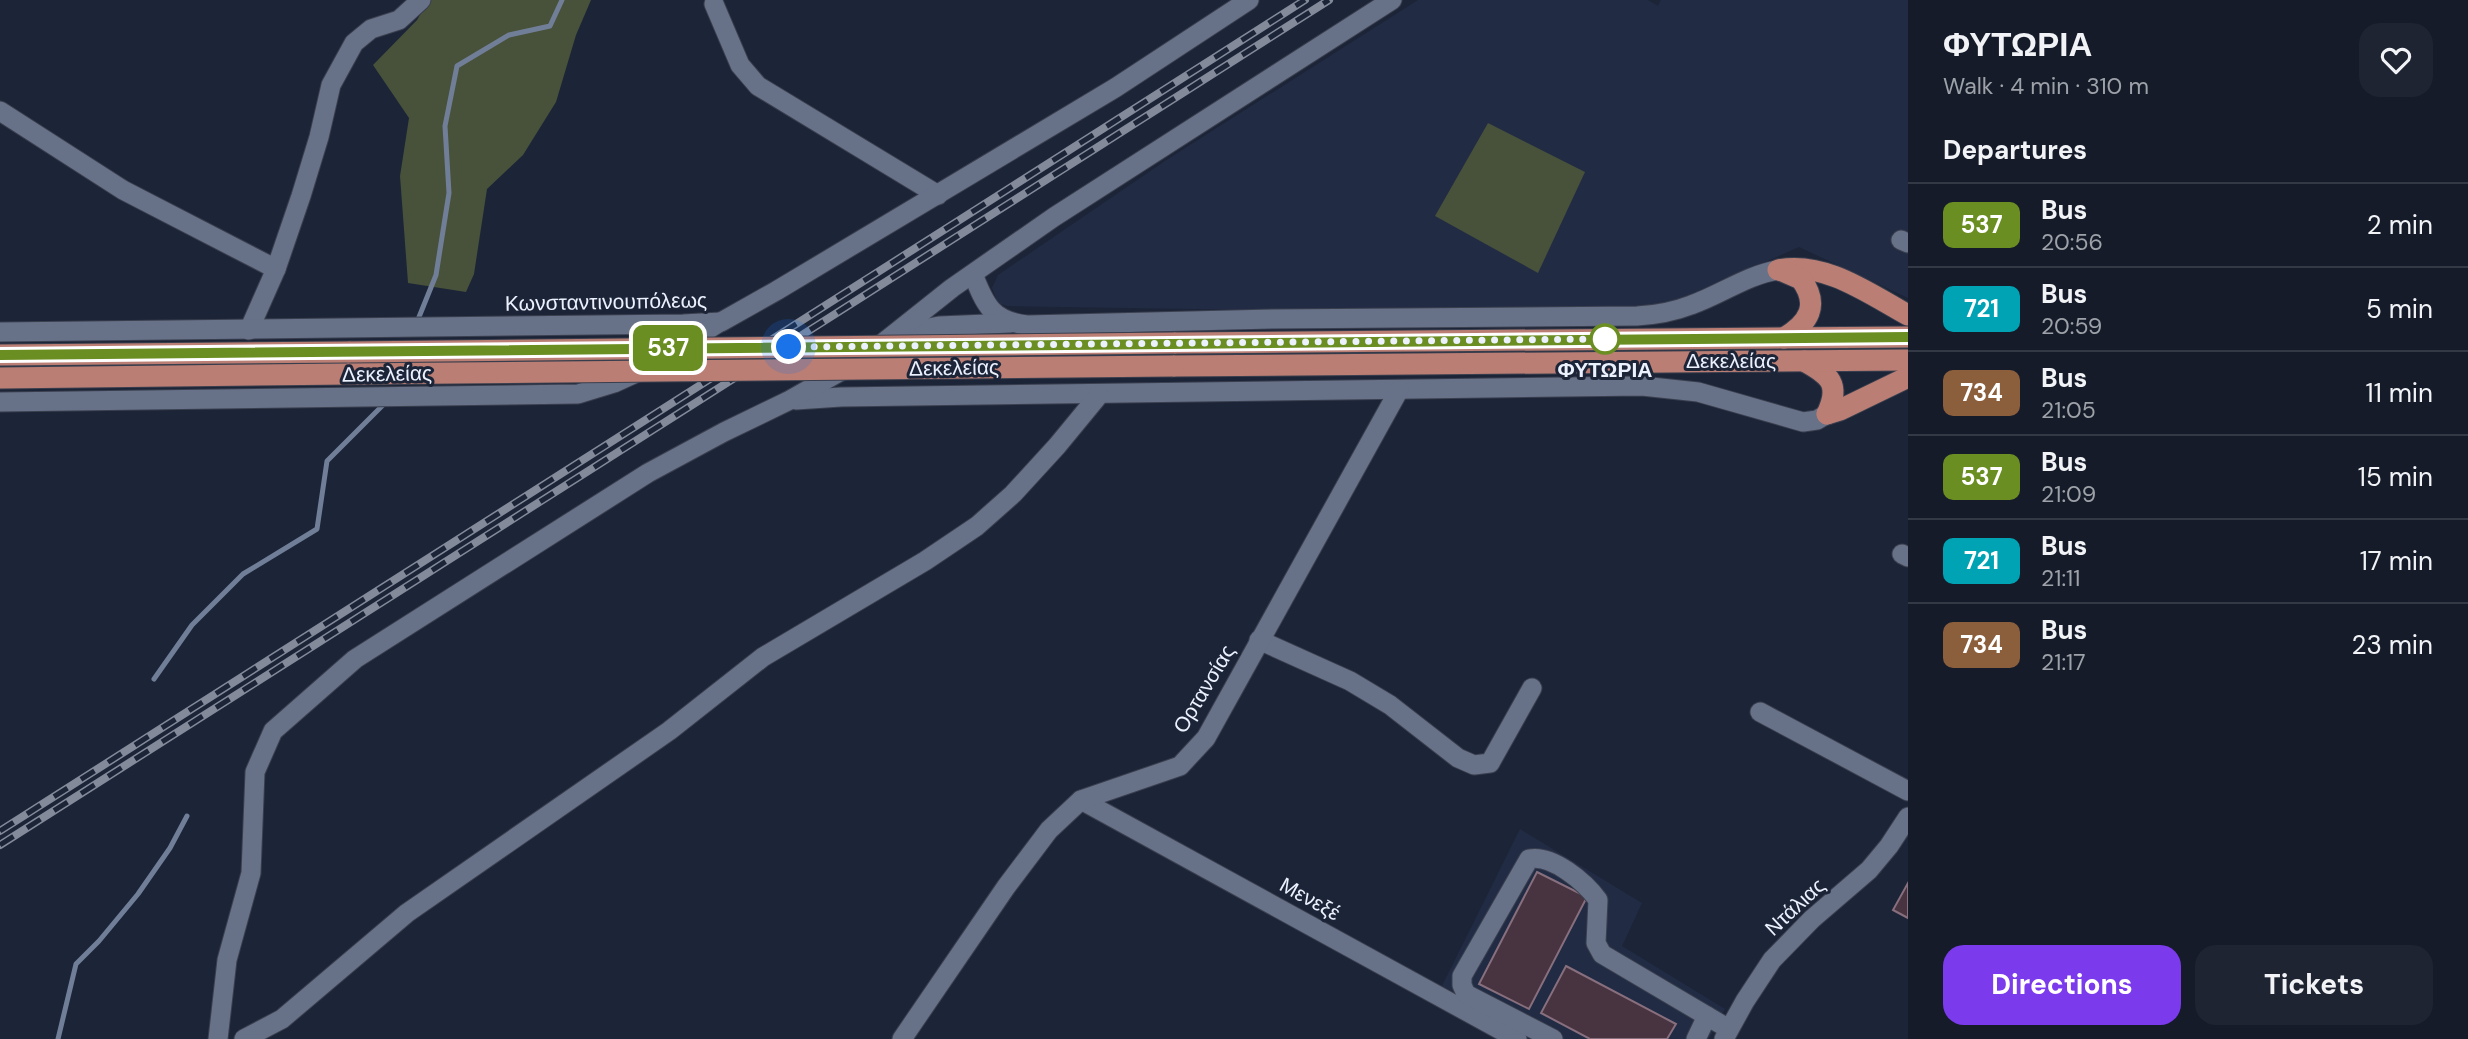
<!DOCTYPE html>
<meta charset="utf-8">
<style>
:root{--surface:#151b29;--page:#1e2431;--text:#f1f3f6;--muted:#9da1a8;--line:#343946;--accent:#7c3aed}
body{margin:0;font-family:"DM Sans",sans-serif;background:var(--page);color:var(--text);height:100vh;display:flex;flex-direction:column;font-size:26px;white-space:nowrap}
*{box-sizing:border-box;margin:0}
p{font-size:23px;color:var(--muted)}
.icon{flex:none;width:38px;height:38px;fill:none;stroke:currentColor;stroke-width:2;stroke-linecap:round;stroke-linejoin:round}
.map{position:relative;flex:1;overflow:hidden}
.details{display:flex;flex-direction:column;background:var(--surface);width:560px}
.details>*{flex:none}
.badge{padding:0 14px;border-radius:10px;font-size:24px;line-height:46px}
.you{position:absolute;width:35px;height:35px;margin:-18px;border:5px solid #fff;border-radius:50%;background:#1a73e8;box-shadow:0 0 0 10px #1a73e833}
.map>.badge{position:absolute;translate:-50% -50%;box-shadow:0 0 0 4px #fff}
h2{padding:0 35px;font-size:26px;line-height:63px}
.round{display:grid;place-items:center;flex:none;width:74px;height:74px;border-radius:21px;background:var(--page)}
.head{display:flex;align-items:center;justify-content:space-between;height:119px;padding:0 35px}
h1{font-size:33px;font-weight:700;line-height:52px}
.action{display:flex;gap:14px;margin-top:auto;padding:14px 35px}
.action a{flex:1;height:80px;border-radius:21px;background:var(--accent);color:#fff;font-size:28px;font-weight:700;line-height:80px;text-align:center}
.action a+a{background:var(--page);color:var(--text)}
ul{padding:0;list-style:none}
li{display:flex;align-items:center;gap:21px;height:84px;padding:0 35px;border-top:2px solid var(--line)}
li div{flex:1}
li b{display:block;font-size:26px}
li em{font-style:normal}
li .badge{min-width:77px;font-weight:700;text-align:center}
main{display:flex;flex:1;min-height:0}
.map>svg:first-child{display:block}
.built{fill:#212b44}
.green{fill:#48513a}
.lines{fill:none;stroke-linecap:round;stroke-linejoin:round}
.stream{stroke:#717e97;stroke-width:5}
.building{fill:#483340;stroke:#876f7e;stroke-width:2}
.minor-casing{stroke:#393f4e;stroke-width:21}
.major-casing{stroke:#393f4e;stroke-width:23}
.minor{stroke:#677188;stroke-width:19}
.major{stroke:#ba7e74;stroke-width:21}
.rail-casing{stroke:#838a9a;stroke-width:8}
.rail{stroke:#1c2437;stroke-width:5;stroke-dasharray:16;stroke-linecap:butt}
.major-bridge-casing{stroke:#393f4e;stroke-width:23;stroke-linecap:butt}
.major-bridge{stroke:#ba7e74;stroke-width:21}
.line-casing{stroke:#fff;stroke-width:16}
.line{stroke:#6b8e23;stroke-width:10}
.walk{stroke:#ecf1fe;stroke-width:7;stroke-dasharray:0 12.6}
.stop-dot{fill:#fff;stroke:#6b8e23;stroke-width:3.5}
.labels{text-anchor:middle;stroke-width:6;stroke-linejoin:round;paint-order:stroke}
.street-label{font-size:21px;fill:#ecf1fe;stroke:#1c2437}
.stop-label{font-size:21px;font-weight:bold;fill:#ecf1fe;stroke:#1c2437}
</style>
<main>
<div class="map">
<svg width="1908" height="1039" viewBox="0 0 1908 1039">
<rect width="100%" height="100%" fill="#1c2437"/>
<!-- built -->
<g class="built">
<path d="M 1418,0 L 1648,0 L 1658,6 L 1661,0 L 1908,0 L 1908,298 L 1799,247 L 1644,316 L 1007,306 L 998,303 L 992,288 L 998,275 L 1168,159 Z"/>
<path d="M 1520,829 L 1642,903 L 1622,946 L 1725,1009 L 1709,1039 L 1540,1039 L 1442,986 Z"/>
</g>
<!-- green -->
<g class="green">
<path d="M 429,0 L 591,0 L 576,35 L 556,102 L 523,155 L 487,189 L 474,274 L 466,292 L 408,283 L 400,176 L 409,118 L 373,65 L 417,20 Z"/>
<path d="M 1488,123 L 1585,172 L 1538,273 L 1435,216 Z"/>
</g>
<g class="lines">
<!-- stream -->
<g class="stream">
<path d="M 417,322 L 436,275 L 449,193 L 445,126 L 457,66 L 509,35 L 550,26 L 562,0"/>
<path d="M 154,679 L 192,625 L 243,574 L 317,529 L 327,461 L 385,403"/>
<path d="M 58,1039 L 76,964 L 99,941 L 138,894 L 170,848 L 187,816"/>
</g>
</g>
<!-- building -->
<g class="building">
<path d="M 1537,872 L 1587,897 L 1529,1009 L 1479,984 Z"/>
<path d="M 1908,883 L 1908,918 L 1893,910 Z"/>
<path d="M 1566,966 L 1676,1024 L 1667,1039 L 1590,1039 L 1541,1013 Z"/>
</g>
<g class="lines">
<defs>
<g id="minor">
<path d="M 714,4 L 740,65 L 758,86 L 938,195"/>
<path d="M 0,111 L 123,190 L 276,269"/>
<path d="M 1901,240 L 1908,243"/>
<path d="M 973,274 C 985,305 992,321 1027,325 L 1272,319 L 1637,316 C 1656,315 1673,312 1691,305 C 1720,295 1747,275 1778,270"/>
<path d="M 249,330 L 276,269 L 301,196 L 319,137 L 331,85 L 354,43 L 371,29 L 399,20 L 421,0"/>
<path d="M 0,332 L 683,324 L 721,322 L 776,291 L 1115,88 L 1249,0"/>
<path d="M 896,334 L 939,326 L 1010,323"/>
<path d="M 796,400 L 841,397 L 1642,386 L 1698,392 L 1803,422 L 1817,420 L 1827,414"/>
<path d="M 0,402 L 578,394 L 614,383 L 649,367 L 720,322"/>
<path d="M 1902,554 L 1908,557"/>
<path d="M 1259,640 L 1350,681 L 1390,705 L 1458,758 L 1474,765 L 1490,763 L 1532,688"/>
<path d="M 1760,712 L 1908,791"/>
<path d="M 1081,800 L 1517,1039"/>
<path d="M 218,1039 L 227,960 L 251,873 L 255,772 L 273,731 L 355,659 L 648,473 L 724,432 L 790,400 L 864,358 L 952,288 L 1054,217 L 1392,0"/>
<path d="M 244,1039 L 282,1019 L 407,913 L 669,731 L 763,657 L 925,561 L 977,526 L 1013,494 L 1057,446 L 1099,395"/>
<path d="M 902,1039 L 1006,887 L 1049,830 L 1081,800 L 1180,766 L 1206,738 L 1399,390"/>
<path d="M 1553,1039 L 1466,994 L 1462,985 L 1462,976 L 1529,859 C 1552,854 1585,882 1598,900 L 1596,943 L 1602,954 L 1729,1029"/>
<path d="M 1696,1039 L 1707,1016"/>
<path d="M 1724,1039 L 1745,1001 L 1772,960 L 1812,919 L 1869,870 L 1889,846 L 1908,817"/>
</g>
<g id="major">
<path d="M 1778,270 C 1825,261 1868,293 1908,315"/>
<path d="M 1780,270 L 1801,279 C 1820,305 1809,323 1784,338"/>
<path d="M 1174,343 L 1908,337"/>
<path d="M 0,355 L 350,352"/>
<path d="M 1804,361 C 1830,375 1841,384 1827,414"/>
<path d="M 1173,366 L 1908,360"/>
<path d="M 0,378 L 349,374"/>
<path d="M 1827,414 L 1840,410 L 1908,377"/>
</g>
</defs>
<!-- minor casing -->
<use href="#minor" class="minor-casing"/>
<!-- major casing -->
<use href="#major" class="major-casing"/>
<!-- minor -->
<use href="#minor" class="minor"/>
<!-- major -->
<use href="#major" class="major"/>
<defs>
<g id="rail">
<path d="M 0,831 L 1305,0"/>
<path d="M 0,845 L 1329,0"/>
</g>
</defs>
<!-- rail casing -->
<use href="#rail" class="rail-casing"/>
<!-- rail -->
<use href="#rail" class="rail"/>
<defs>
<g id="major-bridge">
<path d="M 350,352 L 1174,343"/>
<path d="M 349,374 L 1173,366"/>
</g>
</defs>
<!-- major-bridge casing -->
<use href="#major-bridge" class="major-bridge-casing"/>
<!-- major-bridge -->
<use href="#major-bridge" class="major-bridge"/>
</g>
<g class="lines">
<defs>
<path id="line" d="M 0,355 L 1908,337"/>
</defs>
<!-- line casing -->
<use href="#line" class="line-casing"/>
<!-- line -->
<use href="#line" class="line"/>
<!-- walk -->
<path class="walk" d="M 789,347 L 1605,339"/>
</g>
<!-- markers -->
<circle class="stop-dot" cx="1605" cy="339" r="14"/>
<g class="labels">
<!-- street labels -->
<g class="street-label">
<text transform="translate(606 302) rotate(-1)" y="7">Κωνσταντινουπόλεως</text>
<text x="1731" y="368">Δεκελείας</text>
<text transform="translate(954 368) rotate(-1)" y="7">Δεκελείας</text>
<text transform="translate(387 374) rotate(-1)" y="7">Δεκελείας</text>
<text transform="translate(1204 689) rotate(-59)" y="7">Ορτανσίας</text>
<text transform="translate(1310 899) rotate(29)" y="7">Μενεξέ</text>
<text transform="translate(1795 907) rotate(-43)" y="7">Ντάλιας</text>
</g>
<!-- stop labels -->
<g class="stop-label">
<text x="1605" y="377">ΦΥΤΩΡΙΑ</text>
</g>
</g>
</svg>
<div class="you" style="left:789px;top:347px"></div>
<b class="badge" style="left:668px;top:348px;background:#6b8e23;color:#fff">537</b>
</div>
<section class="details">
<div class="head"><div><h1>ΦΥΤΩΡΙΑ</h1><p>Walk · 4 min · 310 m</p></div><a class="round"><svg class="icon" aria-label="heart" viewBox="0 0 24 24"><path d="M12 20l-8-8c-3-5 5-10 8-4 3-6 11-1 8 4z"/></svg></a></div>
<h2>Departures</h2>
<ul>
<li><span class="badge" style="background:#6b8e23;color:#fff">537</span><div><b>Bus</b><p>20:56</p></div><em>2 min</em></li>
<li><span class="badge" style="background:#00a3b4;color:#fff">721</span><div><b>Bus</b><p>20:59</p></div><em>5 min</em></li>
<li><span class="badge" style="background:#8b5e3c;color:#fff">734</span><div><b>Bus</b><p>21:05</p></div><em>11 min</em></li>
<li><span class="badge" style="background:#6b8e23;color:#fff">537</span><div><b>Bus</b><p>21:09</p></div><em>15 min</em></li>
<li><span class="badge" style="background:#00a3b4;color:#fff">721</span><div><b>Bus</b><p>21:11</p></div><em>17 min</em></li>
<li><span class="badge" style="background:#8b5e3c;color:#fff">734</span><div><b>Bus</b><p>21:17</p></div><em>23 min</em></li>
</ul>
<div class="action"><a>Directions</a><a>Tickets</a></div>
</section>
</main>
